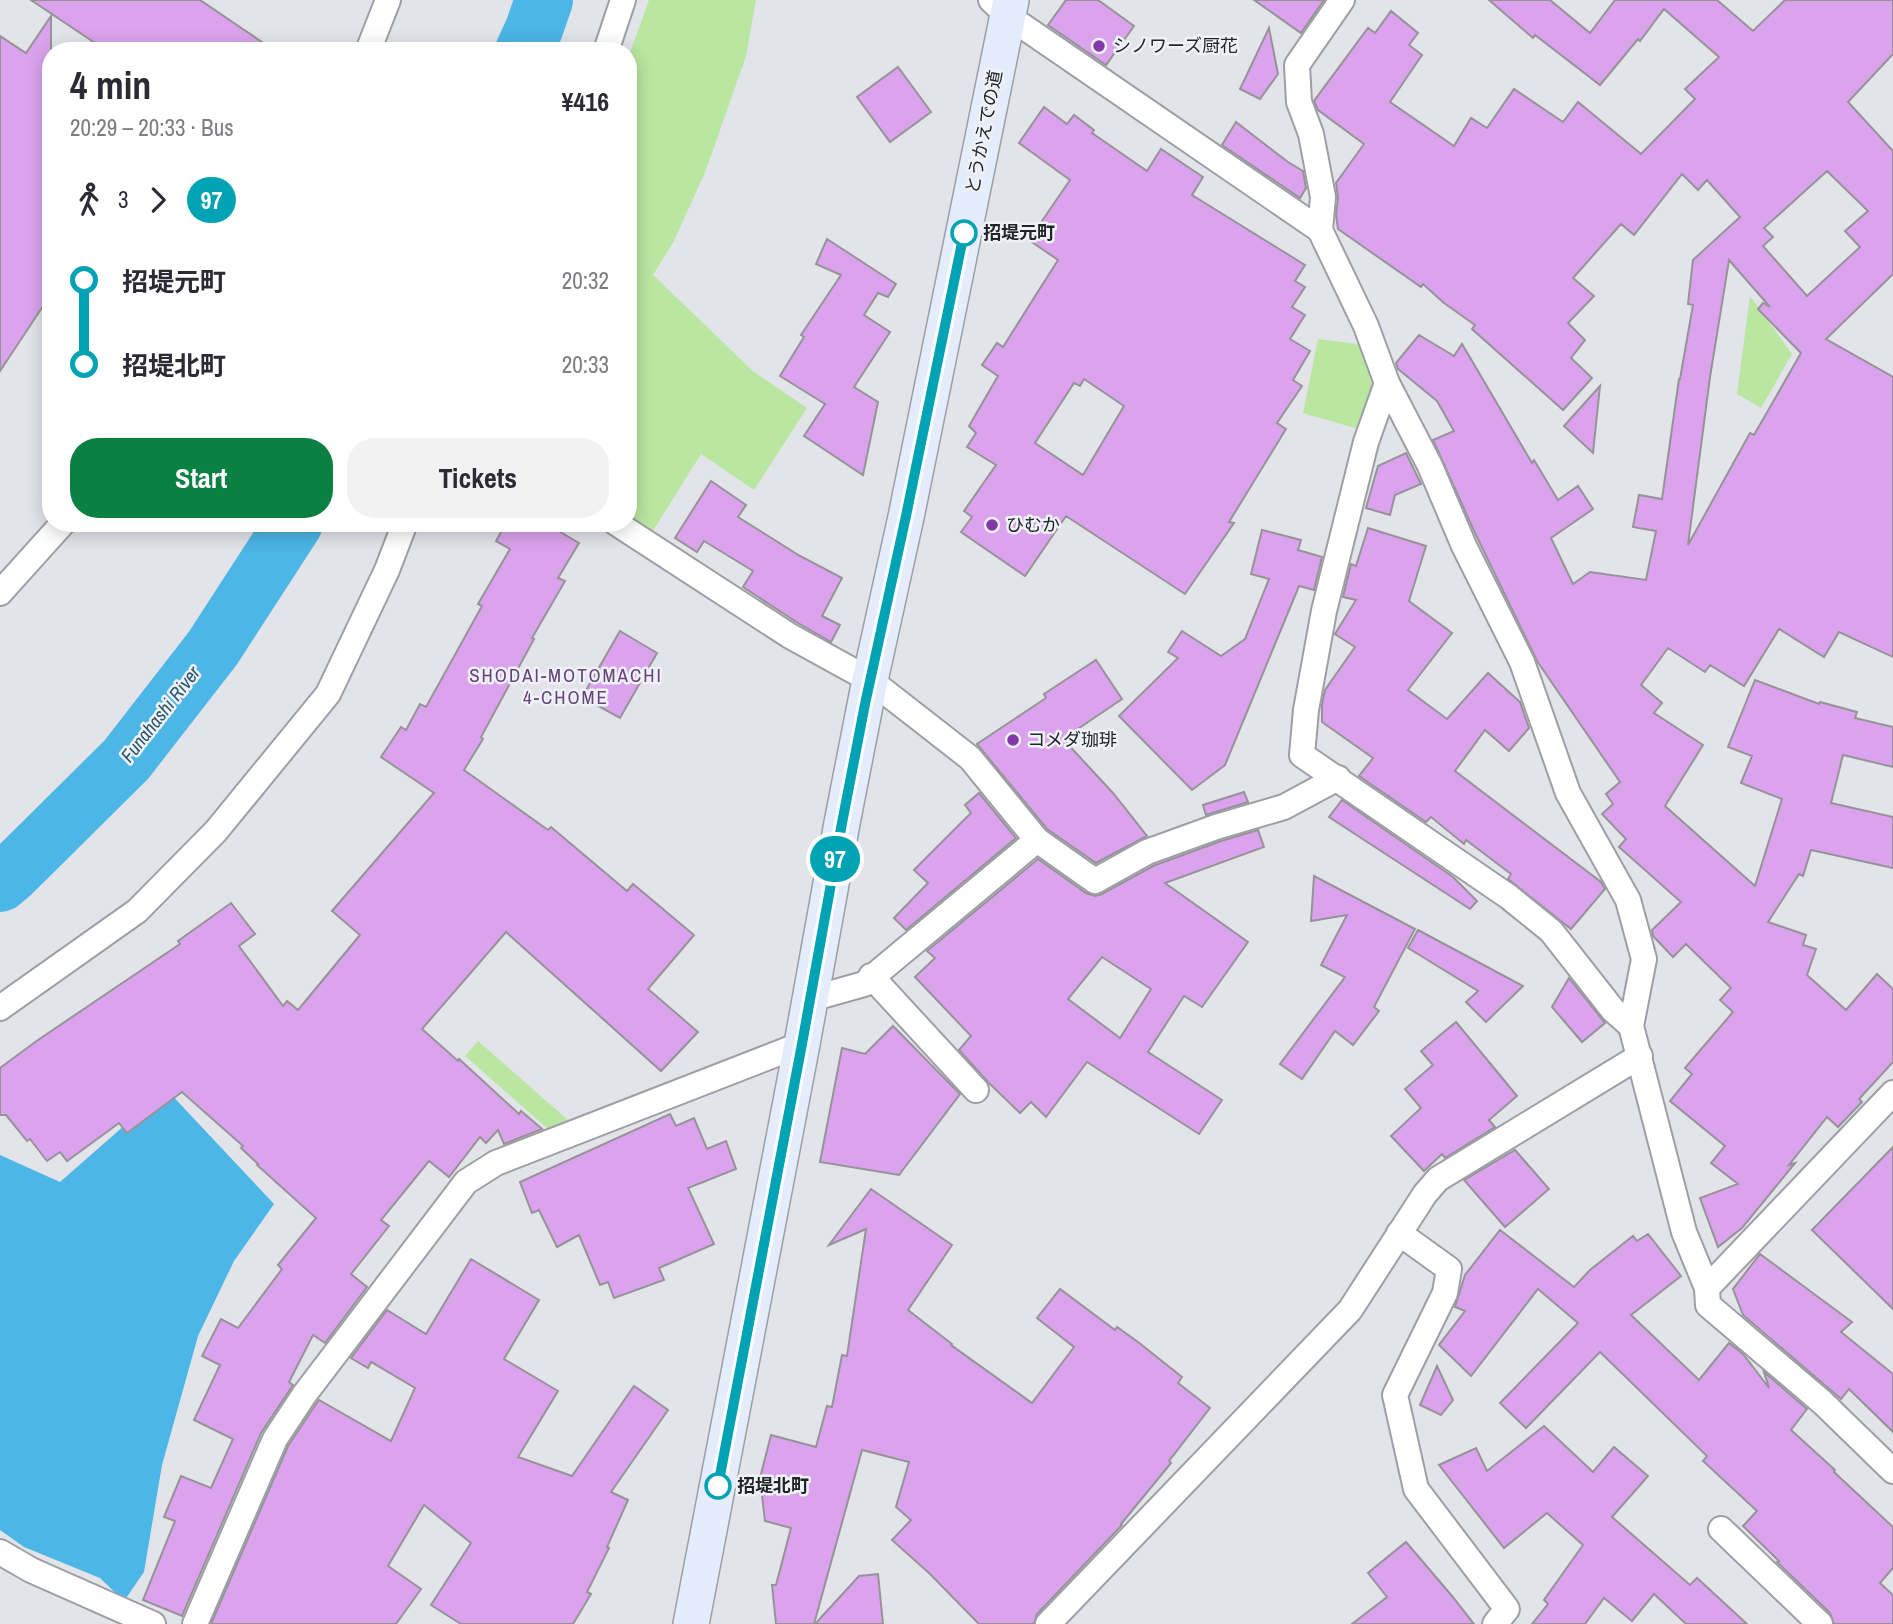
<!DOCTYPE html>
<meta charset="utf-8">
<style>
:root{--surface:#fff;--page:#f2f2f3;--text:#2b2b33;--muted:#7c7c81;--accent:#0b8043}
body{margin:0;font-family:"Archivo Narrow","Noto Sans JP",sans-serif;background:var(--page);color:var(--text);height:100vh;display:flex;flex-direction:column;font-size:26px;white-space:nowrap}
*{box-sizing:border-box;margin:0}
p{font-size:23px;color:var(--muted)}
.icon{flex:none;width:38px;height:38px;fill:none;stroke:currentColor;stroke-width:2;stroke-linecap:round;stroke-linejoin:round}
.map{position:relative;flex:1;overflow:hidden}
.details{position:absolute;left:42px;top:42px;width:595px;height:490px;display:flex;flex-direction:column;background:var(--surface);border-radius:28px;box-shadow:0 4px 18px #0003}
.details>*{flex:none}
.badge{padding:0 14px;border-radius:23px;font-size:24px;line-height:46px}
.map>.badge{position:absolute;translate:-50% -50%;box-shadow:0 0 0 4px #fff}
.legs{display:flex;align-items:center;gap:10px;height:77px;padding:0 28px;font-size:23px}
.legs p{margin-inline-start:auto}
.head{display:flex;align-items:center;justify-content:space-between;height:119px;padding:0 28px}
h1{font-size:38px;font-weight:700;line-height:52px}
.button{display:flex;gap:14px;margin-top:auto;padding:14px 28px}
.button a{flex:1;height:80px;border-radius:28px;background:var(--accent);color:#fff;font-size:28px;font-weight:700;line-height:80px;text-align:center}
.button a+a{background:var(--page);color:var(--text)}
ul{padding:0 28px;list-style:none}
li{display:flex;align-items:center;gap:24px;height:84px;font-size:26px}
li i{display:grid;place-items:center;width:10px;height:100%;margin:0 9px;background:currentColor}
li i::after{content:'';width:18px;height:18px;margin:-9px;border:5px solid;border-radius:50%;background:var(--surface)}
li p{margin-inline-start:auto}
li:first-child i{background:linear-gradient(#0000 50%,currentColor 0)}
li:last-child i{background:linear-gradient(currentColor 50%,#0000 0)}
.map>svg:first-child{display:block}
.green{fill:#b9e6a0}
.water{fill:#4cb6e6}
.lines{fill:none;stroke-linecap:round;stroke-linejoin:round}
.river{stroke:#4cb6e6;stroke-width:58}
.building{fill:#dba3ed;stroke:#969398;stroke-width:2;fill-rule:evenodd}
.street-casing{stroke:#9d9fa5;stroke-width:28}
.secondary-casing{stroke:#9d9fa5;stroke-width:38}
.street{stroke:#fff;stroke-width:24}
.secondary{stroke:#e5ecfb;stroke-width:35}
.line-1-casing{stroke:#fff;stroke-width:16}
.line-1{stroke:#00a3b4;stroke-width:10}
.poi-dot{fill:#8337a8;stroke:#eff2f8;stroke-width:2.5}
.stop-1-dot{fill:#fff;stroke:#00a3b4;stroke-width:3.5}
.labels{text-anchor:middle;stroke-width:5;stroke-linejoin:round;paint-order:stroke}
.poi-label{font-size:18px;fill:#232426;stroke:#eff2f8;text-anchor:start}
.street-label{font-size:18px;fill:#232426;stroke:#eff2f8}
.stop-label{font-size:18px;font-weight:bold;fill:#232426;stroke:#eff2f8;text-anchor:start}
.neighbourhood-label{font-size:19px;letter-spacing:2px;fill:#67427b;stroke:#eff2f8}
.water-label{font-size:19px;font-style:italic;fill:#2a566b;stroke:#eff2f8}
</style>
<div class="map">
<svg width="1893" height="1624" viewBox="0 0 1893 1624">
<rect width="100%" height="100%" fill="#e2e4ea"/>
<!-- green -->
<g class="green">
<path d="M 649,0 L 756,0 L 746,56 L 706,170 L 674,241 L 653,275 L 754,372 L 807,408 L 754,490 L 701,454 L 651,534 L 628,519 L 628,58 Z"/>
<path d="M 1750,296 L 1792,354 L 1761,408 L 1737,394 Z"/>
<path d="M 1318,339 L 1366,345 L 1380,381 L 1362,430 L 1303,413 Z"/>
<path d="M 478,1041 L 568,1120 L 548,1129 L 465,1056 Z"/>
</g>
<!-- water -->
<path class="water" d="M 166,1089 L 274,1204 L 234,1261 L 198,1336 L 162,1465 L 144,1572 L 124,1601 L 100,1578 L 24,1547 L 0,1530 L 0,1155 L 60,1182 Z"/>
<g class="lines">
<!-- river -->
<g class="river">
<path d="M 524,51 L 534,29 L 544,0"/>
<path d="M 0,883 L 13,872 L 126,760 L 213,648 L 294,523"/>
</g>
</g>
<!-- building -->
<g class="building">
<path d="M 31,0 L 200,0 L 275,51 L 107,51 Z"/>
<path d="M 1066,0 L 1098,0 L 1134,26 L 1106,65 L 1048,25 Z"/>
<path d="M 1254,0 L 1324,0 L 1301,33 Z"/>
<path d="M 1489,0 L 1550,0 L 1590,33 L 1615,0 L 1717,0 L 1753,31 L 1785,0 L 1893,0 L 1893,54 L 1848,102 L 1893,151 L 1893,274 L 1826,339 L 1893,377 L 1893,657 L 1839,632 L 1824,657 L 1779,629 L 1744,686 L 1710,665 L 1705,672 L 1668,648 L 1641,685 L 1662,703 L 1654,713 L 1703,745 L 1665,806 L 1755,886 L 1782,799 L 1741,783 L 1752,756 L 1728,747 L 1755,680 L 1819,704 L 1820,702 L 1857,712 L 1855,718 L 1893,727 L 1893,767 L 1843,755 L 1831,803 L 1893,817 L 1893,868 L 1811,850 L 1803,876 L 1799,874 L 1768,922 L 1806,935 L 1803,945 L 1816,949 L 1807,975 L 1846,1010 L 1877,974 L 1893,989 L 1893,1062 L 1859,1099 L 1862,1102 L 1838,1127 L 1827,1117 L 1789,1165 L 1795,1163 L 1742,1228 L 1718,1247 L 1700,1198 L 1738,1184 L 1711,1163 L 1725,1146 L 1670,1101 L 1692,1074 L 1685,1068 L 1733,1012 L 1720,1000 L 1731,988 L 1686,944 L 1673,957 L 1653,936 L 1652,930 L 1681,902 L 1619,847 L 1626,839 L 1602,814 L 1613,804 L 1606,794 L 1620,782 L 1537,661 L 1475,533 L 1433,440 L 1454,431 L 1437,401 L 1398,369 L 1396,363 L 1419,335 L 1454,356 L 1462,344 L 1532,463 L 1534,460 L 1558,500 L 1578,486 L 1593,509 L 1551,538 L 1573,584 L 1590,572 L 1646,580 L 1656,531 L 1633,527 L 1639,495 L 1662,499 L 1679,379 L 1680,379 L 1693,305 L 1688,304 L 1693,260 L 1740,217 L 1707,180 L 1698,190 L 1682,174 L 1634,235 L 1621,224 L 1573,278 L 1594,296 L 1568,323 L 1585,340 L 1571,358 L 1592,378 L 1563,410 L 1472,329 L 1475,325 L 1444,303 L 1423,284 L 1421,287 L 1338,229 L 1336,215 L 1338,198 L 1336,183 L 1364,144 L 1318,110 L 1314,101 L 1368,28 L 1375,33 L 1391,11 L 1418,33 L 1409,45 L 1422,55 L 1390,102 L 1454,146 L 1471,118 L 1487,128 L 1514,89 L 1563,122 L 1578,102 L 1641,154 L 1695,99 L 1685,89 L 1719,57 L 1664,9 L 1640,41 L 1638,39 L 1600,85 L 1535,35 L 1533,38 ZM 1827,171 L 1868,211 L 1845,231 L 1860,247 L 1807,296 L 1763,246 L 1773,237 L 1764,228 ZM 1729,260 L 1770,307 L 1763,303 L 1758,309 L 1801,353 L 1754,435 L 1750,433 L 1688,545 L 1710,377 Z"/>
<path d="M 51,16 L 51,294 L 0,371 L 0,36 L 26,53 Z"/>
<path d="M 1269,28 L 1278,74 L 1260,99 L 1240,89 Z"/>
<path d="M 898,67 L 931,112 L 890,142 L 857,97 Z"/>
<path d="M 1044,107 L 1067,124 L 1074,115 L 1094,130 L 1092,133 L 1147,171 L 1161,149 L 1203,177 L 1192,195 L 1305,265 L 1295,281 L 1305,287 L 1292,307 L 1305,315 L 1290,339 L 1310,351 L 1293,380 L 1302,386 L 1277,423 L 1286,429 L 1229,522 L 1234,523 L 1185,594 L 1066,516 L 1025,576 L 961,532 L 972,517 L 964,511 L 996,465 L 967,447 L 976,433 L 969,426 L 998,376 L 982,365 L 997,343 L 1003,347 L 1058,260 L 1029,240 L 1070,180 L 1019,143 ZM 1084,379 L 1124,406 L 1083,475 L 1035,443 L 1074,383 L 1080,386 Z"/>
<path d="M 1236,122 L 1288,162 L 1303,171 L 1306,188 L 1300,198 L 1222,145 Z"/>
<path d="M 827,239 L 896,284 L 888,297 L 878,293 L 864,315 L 890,332 L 854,387 L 878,402 L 863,475 L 804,436 L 825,404 L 780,376 L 804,337 L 801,335 L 841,275 L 816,264 Z"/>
<path d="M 1600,386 L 1593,453 L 1564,426 Z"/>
<path d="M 1406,453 L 1421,484 L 1395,495 L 1390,515 L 1366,508 L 1378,466 Z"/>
<path d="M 711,481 L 746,505 L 738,517 L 800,556 L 842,578 L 822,616 L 840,625 L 831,642 L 798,623 L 743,587 L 753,571 L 704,541 L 697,552 L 675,538 Z"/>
<path d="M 506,523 L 545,523 L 579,543 L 558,578 L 565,581 L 532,638 L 534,639 L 481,737 L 483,739 L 464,770 L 548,830 L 551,827 L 627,891 L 633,884 L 694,935 L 648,989 L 698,1032 L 661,1071 L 506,932 L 422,1029 L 458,1061 L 459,1059 L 519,1114 L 521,1111 L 542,1129 L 504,1144 L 498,1130 L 486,1143 L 480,1137 L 449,1177 L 429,1161 L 381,1220 L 389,1226 L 351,1274 L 367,1287 L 325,1343 L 313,1335 L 289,1382 L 293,1385 L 261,1433 L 182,1616 L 143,1600 L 175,1521 L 164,1517 L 181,1476 L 211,1488 L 233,1439 L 194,1420 L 220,1365 L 202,1356 L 221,1319 L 238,1328 L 282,1269 L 278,1265 L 316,1218 L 257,1165 L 258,1164 L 241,1148 L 243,1146 L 182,1092 L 127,1133 L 119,1123 L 67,1161 L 60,1152 L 47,1161 L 30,1139 L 27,1141 L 6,1115 L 0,1115 L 0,1068 L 38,1040 L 180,944 L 178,941 L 231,903 L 255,934 L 239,946 L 283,1006 L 287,1001 L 298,1010 L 360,935 L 332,911 L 434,793 L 381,757 L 401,727 L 406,730 L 420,704 L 426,707 L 482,606 L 478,604 L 510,549 L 496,541 Z"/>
<path d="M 1368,528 L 1426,546 L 1409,601 L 1452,633 L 1408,690 L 1447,719 L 1488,673 L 1520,702 L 1529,728 L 1509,751 L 1485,730 L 1455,771 L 1601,882 L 1605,889 L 1571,929 L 1508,879 L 1511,874 L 1466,840 L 1464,844 L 1431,817 L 1426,822 L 1359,776 L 1373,758 L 1322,722 L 1322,704 L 1325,690 L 1355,647 L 1335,634 L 1356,600 L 1343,597 L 1351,564 L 1356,566 Z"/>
<path d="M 1262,530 L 1301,540 L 1298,550 L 1322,557 L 1314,590 L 1299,586 L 1225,765 L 1192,790 L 1119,716 L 1178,658 L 1168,652 L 1182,631 L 1221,656 L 1245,639 L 1269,579 L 1251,574 Z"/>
<path d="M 620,631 L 657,653 L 620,718 L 582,697 Z"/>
<path d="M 1096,660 L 1122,699 L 1063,739 L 1113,793 L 1147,836 L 1096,863 L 1047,829 L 977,744 L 1046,698 L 1044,694 Z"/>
<path d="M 1244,792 L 1248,802 L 1206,815 L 1203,805 Z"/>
<path d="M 979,793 L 1016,838 L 906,930 L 894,918 L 928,883 L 914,870 L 971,813 L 965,805 Z"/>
<path d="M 1342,800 L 1453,877 L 1477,901 L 1470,909 L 1329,817 Z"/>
<path d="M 1258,830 L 1264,847 L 1165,883 L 1248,942 L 1202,1007 L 1184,996 L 1148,1052 L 1222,1100 L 1199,1134 L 1087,1062 L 1046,1117 L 1031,1102 L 1020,1113 L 988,1082 L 959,1050 L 971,1036 L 915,977 L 935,958 L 927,951 L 1038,859 L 1086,893 L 1095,896 L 1102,894 L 1153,866 L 1221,841 ZM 1102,957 L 1151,989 L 1120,1038 L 1068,999 Z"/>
<path d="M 1314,876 L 1415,929 L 1374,1007 L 1379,1011 L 1353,1045 L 1335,1031 L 1302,1079 L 1280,1064 L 1345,977 L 1321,965 L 1347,915 L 1311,921 Z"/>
<path d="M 1418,930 L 1523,986 L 1486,1022 L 1466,1002 L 1478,991 L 1408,948 Z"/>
<path d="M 1569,978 L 1605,1023 L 1582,1042 L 1552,1007 Z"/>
<path d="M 1456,1022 L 1517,1096 L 1489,1120 L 1495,1127 L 1445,1158 L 1442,1154 L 1424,1171 L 1391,1136 L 1421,1108 L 1405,1089 L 1433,1065 L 1421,1051 Z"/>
<path d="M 893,1026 L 960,1094 L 899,1175 L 820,1162 L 842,1048 L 865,1054 Z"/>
<path d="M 670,1114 L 676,1126 L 694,1118 L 707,1149 L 726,1141 L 736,1169 L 688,1188 L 714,1244 L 659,1268 L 664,1280 L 614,1298 L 608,1282 L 600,1285 L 579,1235 L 557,1247 L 539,1210 L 532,1213 L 520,1182 Z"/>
<path d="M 1893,1147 L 1893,1309 L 1812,1230 Z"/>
<path d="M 1515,1150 L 1549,1189 L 1505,1227 L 1464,1180 Z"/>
<path d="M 871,1189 L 952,1245 L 908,1310 L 952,1344 L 951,1345 L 1032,1403 L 1074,1347 L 1037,1318 L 1060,1289 L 1115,1330 L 1117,1327 L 1138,1342 L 1182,1377 L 1178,1383 L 1210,1408 L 1169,1461 L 1171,1463 L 1121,1524 L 1122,1525 L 1037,1614 L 1034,1624 L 979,1624 L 929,1573 L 892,1540 L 911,1520 L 896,1507 L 909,1462 L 862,1450 L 814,1624 L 776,1624 L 772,1585 L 776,1585 L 791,1528 L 765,1521 L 760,1478 L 771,1435 L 816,1447 L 827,1406 L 832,1407 L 842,1355 L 847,1356 L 866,1229 L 829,1245 Z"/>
<path d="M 1500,1230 L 1574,1287 L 1590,1270 L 1633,1236 L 1637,1241 L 1648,1234 L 1681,1276 L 1631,1315 L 1699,1380 L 1729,1343 L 1743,1354 L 1769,1388 L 1764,1372 L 1807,1409 L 1791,1430 L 1835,1470 L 1834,1472 L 1893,1527 L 1893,1568 L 1880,1583 L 1893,1595 L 1893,1624 L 1834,1624 L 1830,1613 L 1777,1562 L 1779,1561 L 1743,1526 L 1757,1511 L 1703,1461 L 1707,1456 L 1600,1352 L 1526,1428 L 1500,1403 L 1578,1323 L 1538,1289 L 1471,1376 L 1439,1345 L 1465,1311 L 1455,1307 L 1465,1275 Z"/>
<path d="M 1760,1254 L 1852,1322 L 1841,1332 L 1893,1374 L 1893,1432 L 1849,1389 L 1841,1399 L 1743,1315 L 1733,1289 Z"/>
<path d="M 471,1259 L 539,1300 L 504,1359 L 558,1391 L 518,1457 L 572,1476 L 634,1386 L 668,1410 L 611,1492 L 628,1500 L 607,1547 L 609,1548 L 587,1592 L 591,1594 L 573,1624 L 461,1624 L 431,1605 L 471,1543 L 424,1505 L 388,1566 L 421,1589 L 396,1624 L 211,1624 L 288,1446 L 316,1404 L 319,1400 L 391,1441 L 415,1388 L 371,1362 L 368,1368 L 351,1358 L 387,1310 L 426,1334 Z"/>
<path d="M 1437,1366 L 1453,1400 L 1441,1415 L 1420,1405 Z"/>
<path d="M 1544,1426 L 1593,1472 L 1614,1447 L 1648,1476 L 1612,1517 L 1690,1585 L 1697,1578 L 1747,1624 L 1686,1624 L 1654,1594 L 1632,1621 L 1604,1598 L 1585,1624 L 1532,1624 L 1548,1604 L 1544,1600 L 1583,1545 L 1547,1513 L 1504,1548 L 1439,1465 L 1476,1448 L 1487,1471 Z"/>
<path d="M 1406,1542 L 1452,1596 L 1474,1624 L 1352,1624 L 1387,1597 L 1368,1573 Z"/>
<path d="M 878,1574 L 883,1624 L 815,1624 L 859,1576 Z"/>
</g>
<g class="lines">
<defs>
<g id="street">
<path d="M 991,0 L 1008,16 L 1320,230"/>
<path d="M 1342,0 L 1297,65 L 1299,102 L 1311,134 L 1323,197 L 1320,230 L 1366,326 L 1387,383 L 1430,466 L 1464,546 L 1522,662 L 1568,793 L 1628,900 L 1644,959 L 1631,1026 L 1684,1232 L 1707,1288 L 1708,1305 L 1822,1402 L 1893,1471"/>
<path d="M 368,51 L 388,0"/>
<path d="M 606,51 L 623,0"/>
<path d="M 1387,383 L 1366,442 L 1324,611 L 1306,710 L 1302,755 L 1509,897 L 1551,931 L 1613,1010 L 1631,1026"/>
<path d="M 616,523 L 790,636 L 870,680 L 970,758 L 1037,840 L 1095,881 L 1147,852 L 1216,827 L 1284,807 L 1338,778"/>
<path d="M 0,593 L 63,523"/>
<path d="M 871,976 L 976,1090"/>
<path d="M 811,999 L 864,984 L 1037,840"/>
<path d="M 0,1008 L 137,911 L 216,831 L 328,694 L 387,570 L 405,523"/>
<path d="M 1399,1233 L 1449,1269 L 1445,1293 L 1395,1395 L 1416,1489 L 1507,1609 L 1495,1624"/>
<path d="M 1707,1288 L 1893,1093"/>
<path d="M 1721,1529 L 1820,1624"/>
<path d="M 0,1552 L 31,1570 L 153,1624"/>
<path d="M 195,1624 L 275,1439 L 304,1395 L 466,1182 L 496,1163 L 802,1044"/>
<path d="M 1048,1624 L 1350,1310 L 1425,1194 L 1438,1179 L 1640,1056"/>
</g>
<path id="secondary" d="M 691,1624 L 802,1044 L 842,823 L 870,680 L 906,517 L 1011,0"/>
</defs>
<!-- street casing -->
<use href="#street" class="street-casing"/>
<!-- secondary casing -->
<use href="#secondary" class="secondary-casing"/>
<!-- street -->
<use href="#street" class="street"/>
<!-- secondary -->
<use href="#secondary" class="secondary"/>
</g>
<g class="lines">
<defs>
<path id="line-1" d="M 718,1486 L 802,1044 L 842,823 L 865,704 L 906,516 L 964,233"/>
</defs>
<!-- line-1 casing -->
<use href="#line-1" class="line-1-casing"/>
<!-- line-1 -->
<use href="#line-1" class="line-1"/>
</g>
<!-- markers -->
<g class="poi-dot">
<circle cx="1099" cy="46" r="7"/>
<circle cx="992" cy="525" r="7"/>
<circle cx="1013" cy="740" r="7"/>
</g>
<g class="stop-1-dot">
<circle cx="964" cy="233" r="12"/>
<circle cx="718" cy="1486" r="12"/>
</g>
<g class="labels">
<!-- poi labels -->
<g class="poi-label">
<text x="1113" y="52">シノワーズ厨花</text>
<text x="1006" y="531">ひむか</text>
<text x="1027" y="746">コメダ珈琲</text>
</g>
<!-- street labels -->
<g class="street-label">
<text transform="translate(984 132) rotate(-79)" y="6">とうかえでの道</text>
</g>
<!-- stop labels -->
<g class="stop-label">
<text x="983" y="239">招堤元町</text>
<text x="737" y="1492">招堤北町</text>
</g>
<!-- neighbourhood labels -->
<g class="neighbourhood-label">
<text x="566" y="682">SHODAI-MOTOMACHI<tspan x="566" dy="22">4-CHOME</tspan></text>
</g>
<!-- water labels -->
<g class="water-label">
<text transform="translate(160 714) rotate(-52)" y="7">Funahashi River</text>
</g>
</g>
</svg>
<b class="badge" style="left:835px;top:859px;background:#00a3b4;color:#fff">97</b>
<section class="details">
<div class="head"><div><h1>4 min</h1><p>20:29 – 20:33 · Bus</p></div><b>¥416</b></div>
<div class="legs"><svg class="icon" aria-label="walk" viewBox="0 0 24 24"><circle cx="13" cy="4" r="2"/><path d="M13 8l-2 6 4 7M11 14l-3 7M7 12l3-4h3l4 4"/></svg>3<svg class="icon" aria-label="forward" viewBox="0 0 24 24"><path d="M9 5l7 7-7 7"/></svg><b class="badge" style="background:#00a3b4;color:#fff">97</b></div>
<ul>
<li><i style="color:#00a3b4"></i><b>招堤元町</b><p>20:32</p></li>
<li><i style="color:#00a3b4"></i><b>招堤北町</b><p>20:33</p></li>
</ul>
<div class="button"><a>Start</a><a>Tickets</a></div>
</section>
</div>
